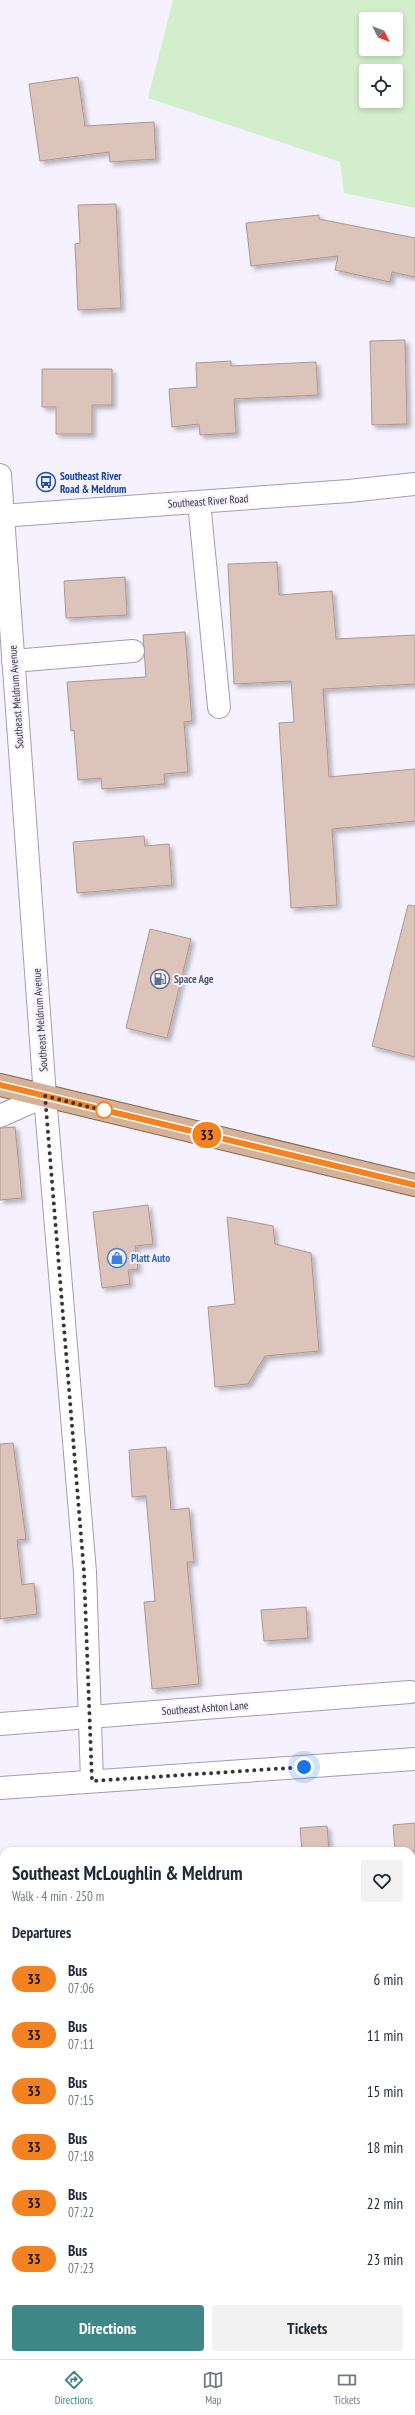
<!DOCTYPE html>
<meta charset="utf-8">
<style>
:root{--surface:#fff;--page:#f2f2f3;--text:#1f2937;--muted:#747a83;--line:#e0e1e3;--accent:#3e8786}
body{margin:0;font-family:"PT Sans Narrow",sans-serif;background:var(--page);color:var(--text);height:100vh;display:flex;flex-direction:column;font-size:15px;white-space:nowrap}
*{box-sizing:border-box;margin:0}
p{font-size:13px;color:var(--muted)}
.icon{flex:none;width:22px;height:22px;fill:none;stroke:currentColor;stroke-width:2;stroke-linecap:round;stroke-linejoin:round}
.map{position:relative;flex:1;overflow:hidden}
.side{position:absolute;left:0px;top:1847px;width:415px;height:512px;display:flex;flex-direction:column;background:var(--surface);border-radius:12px 12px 0 0;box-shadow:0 2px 6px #0003}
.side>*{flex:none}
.badge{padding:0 8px;border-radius:13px;font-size:14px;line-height:26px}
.needle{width:26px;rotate:132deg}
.fabs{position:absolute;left:359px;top:12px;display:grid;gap:8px}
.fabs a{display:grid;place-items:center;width:44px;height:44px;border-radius:4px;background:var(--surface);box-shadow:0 2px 6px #0003;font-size:20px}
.you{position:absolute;width:20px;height:20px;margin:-10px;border:3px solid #fff;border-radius:50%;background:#1a73e8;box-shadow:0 0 0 6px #1a73e833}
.map>.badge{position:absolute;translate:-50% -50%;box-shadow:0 0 0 2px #fff}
h2{padding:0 12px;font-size:15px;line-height:36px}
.round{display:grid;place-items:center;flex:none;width:42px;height:42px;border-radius:4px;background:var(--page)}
.headline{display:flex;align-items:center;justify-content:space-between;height:68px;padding:0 12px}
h1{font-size:19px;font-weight:600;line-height:30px}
.action{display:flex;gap:8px;margin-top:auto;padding:8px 12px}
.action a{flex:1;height:46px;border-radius:4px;background:var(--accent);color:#fff;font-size:16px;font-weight:600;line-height:46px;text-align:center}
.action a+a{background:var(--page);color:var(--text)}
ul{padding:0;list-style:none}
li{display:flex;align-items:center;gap:12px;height:56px;padding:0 12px}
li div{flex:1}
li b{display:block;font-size:15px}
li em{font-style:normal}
li .badge{min-width:44px;font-weight:700;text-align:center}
.tabs{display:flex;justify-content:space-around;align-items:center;height:56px;border-top:1px solid var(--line);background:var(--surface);font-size:11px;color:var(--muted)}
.tabs a{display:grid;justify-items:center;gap:2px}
.tabs .selected{color:var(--accent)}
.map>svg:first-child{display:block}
.green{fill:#d3eecb;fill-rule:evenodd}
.building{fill:#ddc4ba;stroke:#ae978d;filter:url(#shadow)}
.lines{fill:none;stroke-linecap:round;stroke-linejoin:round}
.minor-casing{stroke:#a49cb1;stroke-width:24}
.major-casing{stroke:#896449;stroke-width:24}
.minor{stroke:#fff;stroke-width:22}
.major{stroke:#d3b297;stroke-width:22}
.line-casing{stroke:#fff;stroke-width:9}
.line{stroke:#f58220;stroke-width:6}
.walk{stroke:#36333b;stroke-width:4;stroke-dasharray:0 7.2}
.stop-dot{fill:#fff;stroke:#f58220;stroke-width:2}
.labels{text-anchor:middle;stroke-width:4;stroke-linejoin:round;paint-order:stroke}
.transit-label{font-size:11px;font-weight:bold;fill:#164399;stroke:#f6f1fe;text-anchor:start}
.street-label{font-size:11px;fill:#36333b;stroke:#f6f1fe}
.service-label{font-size:11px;font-weight:bold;fill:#4e5e75;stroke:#f6f1fe;text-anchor:start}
.shop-label{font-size:11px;font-weight:bold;fill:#366cbe;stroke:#f6f1fe;text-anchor:start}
</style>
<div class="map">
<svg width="415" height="2359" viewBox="0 0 415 2359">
<defs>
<filter id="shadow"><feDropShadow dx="3.5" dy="3.5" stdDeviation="2" flood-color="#0004"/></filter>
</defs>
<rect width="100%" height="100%" fill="#f6f1fe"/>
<!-- green -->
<path class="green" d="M 173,0 L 415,0 L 415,208 L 344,193 L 340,162 L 148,98 ZM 366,19 L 396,19 L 396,49 L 366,49 ZM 366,71 L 396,71 L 396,101 L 366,101 Z"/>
<!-- building -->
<g class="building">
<path d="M 78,77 L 85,126 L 154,122 L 156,159 L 110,162 L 109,152 L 40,161 L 29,84 Z"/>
<path d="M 116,204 L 121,308 L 78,310 L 75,244 L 80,243 L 78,205 Z"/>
<path d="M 319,215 L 319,219 L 415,238 L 415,277 L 392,272 L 390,282 L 335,270 L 338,256 L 251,266 L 246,223 Z"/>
<path d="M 405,340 L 407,424 L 372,425 L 370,341 Z"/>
<path d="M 231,361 L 231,366 L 316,362 L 318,395 L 234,399 L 236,433 L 200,435 L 199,424 L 172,427 L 169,389 L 197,387 L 196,363 Z"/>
<path d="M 42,369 L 112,369 L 112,405 L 92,405 L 92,434 L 56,434 L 56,407 L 42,407 Z"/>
<path d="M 277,562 L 279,595 L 332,591 L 336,639 L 415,635 L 415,684 L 323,689 L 329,777 L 415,769 L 415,821 L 332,829 L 337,905 L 291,908 L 279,723 L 294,722 L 291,681 L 234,684 L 228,564 Z"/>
<path d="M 125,577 L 127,615 L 66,618 L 64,581 Z"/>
<path d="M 185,632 L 192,721 L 184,722 L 188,772 L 164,774 L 165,784 L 102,789 L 101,778 L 78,780 L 74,730 L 71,731 L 67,682 L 146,677 L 143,635 Z"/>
<path d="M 144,836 L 145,846 L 169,844 L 172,885 L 77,893 L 73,842 Z"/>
<path d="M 408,905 L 415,906 L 415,1057 L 372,1046 Z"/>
<path d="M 150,929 L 191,939 L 167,1038 L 126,1028 Z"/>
<path d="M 15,1127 L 22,1198 L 0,1200 L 0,1128 Z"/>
<path d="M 148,1205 L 153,1244 L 135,1246 L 138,1269 L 128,1270 L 130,1284 L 102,1288 L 93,1212 Z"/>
<path d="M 227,1217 L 273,1226 L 275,1244 L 311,1253 L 319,1351 L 265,1356 L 248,1384 L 215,1387 L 208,1307 L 235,1304 Z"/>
<path d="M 13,1443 L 26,1539 L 17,1540 L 22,1585 L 34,1583 L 37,1614 L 0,1619 L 0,1444 Z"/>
<path d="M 166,1447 L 171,1510 L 189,1508 L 194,1562 L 187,1562 L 199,1684 L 152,1689 L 144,1602 L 155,1601 L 146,1496 L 132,1497 L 129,1450 Z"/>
<path d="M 306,1607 L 308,1638 L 264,1641 L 261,1610 Z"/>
<path d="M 415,1823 L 415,1851 L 395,1851 L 393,1825 Z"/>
<path d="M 327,1826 L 329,1851 L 302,1851 L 300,1828 Z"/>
</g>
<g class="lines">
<defs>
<g id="minor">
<path d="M 0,475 L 45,1096 L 85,1572 L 92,1781"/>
<path d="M 199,502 L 219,707"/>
<path d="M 0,516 L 349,491 L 415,484"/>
<path d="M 13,661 L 133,651"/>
<path d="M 0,1116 L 45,1096"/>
<path d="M 0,1724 L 410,1692"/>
<path d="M 0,1788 L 415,1759"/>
<path d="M 411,2353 L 415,2352"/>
<path d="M 315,2359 L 375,2355"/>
</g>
<path id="major" d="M 0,1085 L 415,1185"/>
</defs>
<!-- minor casing -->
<use href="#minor" class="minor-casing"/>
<!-- major casing -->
<use href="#major" class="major-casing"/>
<!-- minor -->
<use href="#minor" class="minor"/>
<!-- major -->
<use href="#major" class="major"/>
</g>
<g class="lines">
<defs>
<path id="line" d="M 0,1085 L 415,1185"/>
</defs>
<!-- line casing -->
<use href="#line" class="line-casing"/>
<!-- line -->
<use href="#line" class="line"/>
<!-- walk -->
<path class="walk" d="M 104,1110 L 106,1111 L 45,1096 L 84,1572 L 92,1781 L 304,1767"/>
</g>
<!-- icons -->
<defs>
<symbol id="bus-ring" viewBox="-11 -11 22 22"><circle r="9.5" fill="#f6f1fe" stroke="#1a4fb4" stroke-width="1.5"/><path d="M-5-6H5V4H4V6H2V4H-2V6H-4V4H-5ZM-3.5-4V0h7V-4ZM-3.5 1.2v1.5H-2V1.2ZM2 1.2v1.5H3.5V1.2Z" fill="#1a4fb4"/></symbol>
<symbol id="fuel-ring" viewBox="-11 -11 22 22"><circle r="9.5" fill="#f6f1fe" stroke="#5c6f8a" stroke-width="1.5"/><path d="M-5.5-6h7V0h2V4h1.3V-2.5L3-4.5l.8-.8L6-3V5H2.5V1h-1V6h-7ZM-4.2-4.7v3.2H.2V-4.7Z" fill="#5c6f8a"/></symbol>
<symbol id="shop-ring" viewBox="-11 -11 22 22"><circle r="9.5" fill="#f6f1fe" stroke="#3f7fe0" stroke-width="1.5"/><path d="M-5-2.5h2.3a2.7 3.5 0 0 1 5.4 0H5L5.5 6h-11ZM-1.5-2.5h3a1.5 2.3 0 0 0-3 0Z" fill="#3f7fe0"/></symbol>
</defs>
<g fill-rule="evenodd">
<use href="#bus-ring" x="35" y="471" width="22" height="22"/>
<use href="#fuel-ring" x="149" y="968" width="22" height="22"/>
<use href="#shop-ring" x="106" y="1247" width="22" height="22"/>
</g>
<!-- markers -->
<circle class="stop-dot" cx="104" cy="1110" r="8"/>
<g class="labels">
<!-- transit labels -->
<g class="transit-label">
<text x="60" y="480">Southeast River<tspan x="60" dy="13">Road &amp; Meldrum</tspan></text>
</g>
<!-- street labels -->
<g class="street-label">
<text transform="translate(208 501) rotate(-4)" y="4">Southeast River Road</text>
<text transform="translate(16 697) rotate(-94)" y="4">Southeast Meldrum Avenue</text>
<text transform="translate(40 1020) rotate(-94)" y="4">Southeast Meldrum Avenue</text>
<text transform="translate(205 1708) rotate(-4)" y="4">Southeast Ashton Lane</text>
</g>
<!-- service labels -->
<g class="service-label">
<text x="174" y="983">Space Age</text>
</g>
<!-- shop labels -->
<g class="shop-label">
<text x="131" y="1262">Platt Auto</text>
</g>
</g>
</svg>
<div class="fabs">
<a><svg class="needle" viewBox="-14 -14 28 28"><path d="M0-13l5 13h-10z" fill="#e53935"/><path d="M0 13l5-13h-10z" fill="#747a83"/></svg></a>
<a><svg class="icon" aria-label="locate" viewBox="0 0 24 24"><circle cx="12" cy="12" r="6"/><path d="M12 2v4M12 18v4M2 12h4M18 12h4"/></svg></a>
</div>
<div class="you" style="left:304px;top:1767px"></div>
<b class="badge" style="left:207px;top:1135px;background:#f58220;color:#111">33</b>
<section class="side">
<div class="headline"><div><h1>Southeast McLoughlin &amp; Meldrum</h1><p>Walk · 4 min · 250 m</p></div><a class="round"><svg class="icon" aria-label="heart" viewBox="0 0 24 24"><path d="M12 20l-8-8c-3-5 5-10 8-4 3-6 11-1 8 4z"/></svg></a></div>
<h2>Departures</h2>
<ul>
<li><span class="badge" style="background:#f58220;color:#111">33</span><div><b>Bus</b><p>07:06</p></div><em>6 min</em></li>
<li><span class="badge" style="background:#f58220;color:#111">33</span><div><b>Bus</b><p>07:11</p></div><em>11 min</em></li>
<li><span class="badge" style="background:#f58220;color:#111">33</span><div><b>Bus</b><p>07:15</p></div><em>15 min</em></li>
<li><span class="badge" style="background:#f58220;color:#111">33</span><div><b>Bus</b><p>07:18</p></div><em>18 min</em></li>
<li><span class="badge" style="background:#f58220;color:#111">33</span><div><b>Bus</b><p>07:22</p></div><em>22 min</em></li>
<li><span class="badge" style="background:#f58220;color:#111">33</span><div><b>Bus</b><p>07:23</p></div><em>23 min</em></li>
</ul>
<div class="action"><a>Directions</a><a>Tickets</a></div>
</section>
</div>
<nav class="tabs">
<a class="selected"><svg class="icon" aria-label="directions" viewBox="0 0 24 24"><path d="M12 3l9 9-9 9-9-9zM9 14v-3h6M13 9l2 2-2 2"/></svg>Directions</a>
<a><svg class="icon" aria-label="map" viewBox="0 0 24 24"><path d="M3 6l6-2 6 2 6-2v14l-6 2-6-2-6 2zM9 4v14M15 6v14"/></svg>Map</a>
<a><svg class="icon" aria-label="tickets" viewBox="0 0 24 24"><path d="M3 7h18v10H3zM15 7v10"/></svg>Tickets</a>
</nav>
